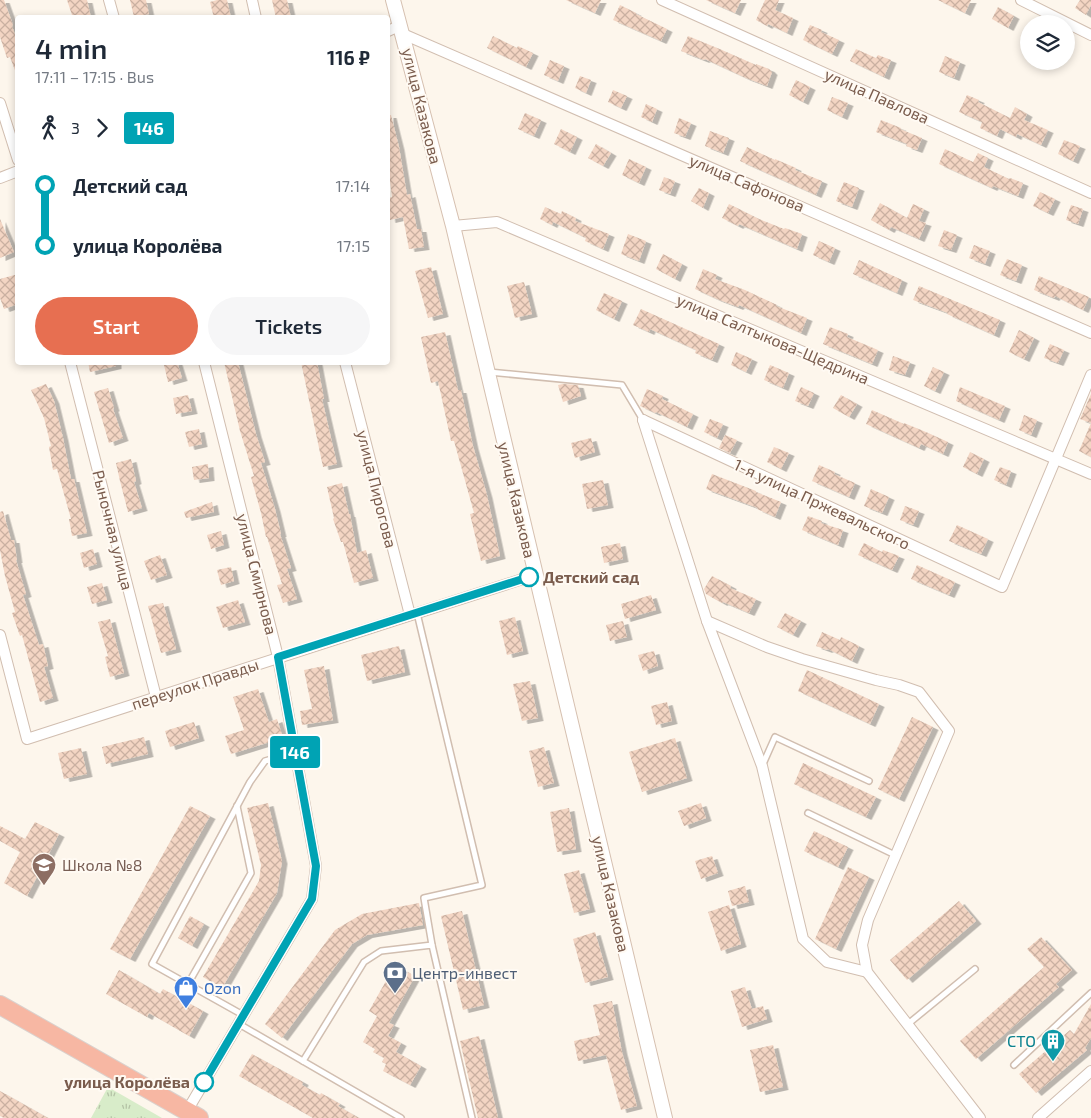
<!DOCTYPE html>
<meta charset="utf-8">
<style>
:root{--surface:#fff;--page:#f6f6f7;--text:#1f2937;--muted:#747a83;--accent:#e76f51}
body{margin:0;font-family:"Exo 2",sans-serif;background:var(--page);color:var(--text);height:100vh;display:flex;flex-direction:column;font-size:19px;white-space:nowrap}
*{box-sizing:border-box;margin:0}
p{font-size:16px;color:var(--muted)}
.icon{flex:none;width:28px;height:28px;fill:none;stroke:currentColor;stroke-width:2;stroke-linecap:round;stroke-linejoin:round}
.map{position:relative;flex:1;overflow:hidden}
.details{position:absolute;left:15px;top:15px;width:375px;height:350px;display:flex;flex-direction:column;background:var(--surface);border-radius:5px;box-shadow:0 2px 8px #0003}
.details>*{flex:none}
.badge{padding:0 10px;border-radius:4px;font-size:18px;line-height:32px}
.buttons{position:absolute;left:1020px;top:15px;display:grid;gap:10px}
.buttons a{display:grid;place-items:center;width:55px;height:55px;border-radius:50%;background:var(--surface);box-shadow:0 2px 8px #0003;font-size:25px}
.map>.badge{position:absolute;translate:-50% -50%;box-shadow:0 0 0 2px #fff}
.legs{display:flex;align-items:center;gap:8px;height:55px;padding:0 20px;font-size:16px}
.legs p{margin-inline-start:auto}
.headline{display:flex;align-items:center;justify-content:space-between;height:85px;padding:0 20px}
h1{font-size:28px;font-weight:600;line-height:38px}
.action{display:flex;gap:10px;margin-top:auto;padding:10px 20px}
.action a{flex:1;height:58px;border-radius:30px;background:var(--accent);color:#fff;font-size:20px;font-weight:600;line-height:58px;text-align:center}
.action a+a{background:var(--page);color:var(--text)}
ul{padding:0 20px;list-style:none}
li{display:flex;align-items:center;gap:18px;height:60px;font-size:19px}
li i{display:grid;place-items:center;width:8px;height:100%;margin:0 6px;background:currentColor}
li i::after{content:'';width:12px;height:12px;margin:-6px;border:4px solid;border-radius:50%;background:var(--surface)}
li p{margin-inline-start:auto}
li:first-child i{background:linear-gradient(#0000 50%,currentColor 0)}
li:last-child i{background:linear-gradient(currentColor 50%,#0000 0)}
.map>svg:first-child{display:block}
.park{fill:url(#park-tufts)}
.building{fill:url(#building-cross-hatch);filter:url(#shadow)}
.lines{fill:none;stroke-linecap:round;stroke-linejoin:round}
.lane-casing{stroke:#d1beb0;stroke-width:8}
.street-casing{stroke:#d1beb0;stroke-width:12}
.secondary-casing{stroke:#d6c0b0;stroke-width:16}
.highway-casing{stroke:#dad1cd;stroke-width:20}
.lane{stroke:#fff;stroke-width:5}
.street{stroke:#fff;stroke-width:10}
.secondary{stroke:#fff;stroke-width:14}
.highway{stroke:#f7b7a3;stroke-width:18}
.line-1-casing{stroke:#fff;stroke-width:11}
.line-1{stroke:#00a3b4;stroke-width:8}
.stop-1-dot{fill:#fff;stroke:#00a3b4;stroke-width:2.5}
.labels{text-anchor:middle;stroke-width:4;stroke-linejoin:round;paint-order:stroke}
.street-label{font-size:16px;fill:#7a5c4d;stroke:#fffaf3}
.stop-label{font-size:16px;font-weight:bold;fill:#7a5c4d;stroke:#fffaf3;text-anchor:start}
.education-label{font-size:16px;fill:#785e54;stroke:#fffaf3;text-anchor:start}
.service-label{font-size:16px;fill:#4e5e75;stroke:#fffaf3;text-anchor:start}
.shop-label{font-size:16px;fill:#366cbe;stroke:#fffaf3;text-anchor:start}
.culture-label{font-size:16px;fill:#0d838f;stroke:#fffaf3;text-anchor:end}
</style>
<div class="map">
<svg width="1091" height="1118" viewBox="0 0 1091 1118">
<defs>
<pattern id="park-tufts" width="24" height="20" patternUnits="userSpaceOnUse" patternTransform="scale(1.25)"><rect width="24" height="20" fill="#d8ecc9"/><path d="M3 7l-1-3M5 7V3M7 7l1-3M15 17l-1-3M17 17v-4M19 17l1-3" fill="none" stroke="#b4c2a5"/></pattern>
<pattern id="building-cross-hatch" width="8" height="8" patternUnits="userSpaceOnUse" patternTransform="scale(1.25)"><rect width="8" height="8" fill="#f3d5c3"/><path d="M0 0l8 8M0 8l8-8" fill="none" stroke="#cab0a1"/></pattern>
<filter id="shadow"><feDropShadow dx="5.5" dy="3" stdDeviation="0" flood-color="#0004"/></filter>
</defs>
<rect width="100%" height="100%" fill="#fdf6ec"/>
<!-- park -->
<path class="park" d="M 108,1087 L 162,1118 L 91,1118 Z"/>
<!-- building -->
<g class="building">
<path d="M 0,0 L 4,0 L 13,25 L 12,26 L 18,43 L 18,73 L 16,73 L 10,57 L 7,58 L 0,37 Z"/>
<path d="M 67,0 L 87,0 L 91,18 L 73,18 Z"/>
<path d="M 130,0 L 146,0 L 149,14 L 134,17 Z"/>
<path d="M 217,0 L 227,0 L 231,18 L 214,18 L 210,2 Z"/>
<path d="M 272,0 L 287,0 L 291,18 L 276,18 Z"/>
<path d="M 566,0 L 601,0 L 595,13 Z"/>
<path d="M 706,0 L 741,0 L 735,13 Z"/>
<path d="M 765,0 L 779,0 L 775,10 L 793,18 L 787,33 L 768,24 L 767,26 L 756,20 Z"/>
<path d="M 938,0 L 971,0 L 965,13 Z"/>
<path d="M 1080,0 L 1091,0 L 1091,5 L 1086,15 L 1075,8 Z"/>
<path d="M 620,5 L 636,13 L 636,14 L 667,29 L 661,41 L 613,20 Z"/>
<path d="M 998,7 L 1014,16 L 1008,28 L 992,19 Z"/>
<path d="M 810,25 L 822,30 L 821,32 L 839,40 L 832,54 L 803,40 Z"/>
<path d="M 493,36 L 517,48 L 518,46 L 533,53 L 526,67 L 487,48 Z"/>
<path d="M 688,36 L 722,50 L 756,65 L 756,64 L 769,69 L 772,72 L 767,86 L 746,78 L 705,59 L 704,60 L 681,51 Z"/>
<path d="M 856,49 L 876,58 L 878,55 L 891,60 L 884,77 L 850,61 Z"/>
<path d="M 945,56 L 960,62 L 954,78 L 939,72 Z"/>
<path d="M 550,60 L 564,66 L 558,81 L 544,75 Z"/>
<path d="M 580,76 L 591,80 L 586,93 L 575,88 Z"/>
<path d="M 796,80 L 810,87 L 803,102 L 789,95 Z"/>
<path d="M 613,90 L 627,96 L 621,108 L 608,102 Z"/>
<path d="M 967,95 L 979,100 L 978,102 L 1010,118 L 1015,107 L 1027,114 L 1024,120 L 1048,130 L 1041,145 L 1017,134 L 1016,137 L 1000,129 L 997,136 L 980,128 L 982,122 L 959,112 Z"/>
<path d="M 832,97 L 848,103 L 842,117 L 827,110 Z"/>
<path d="M 646,104 L 657,109 L 652,122 L 641,117 Z"/>
<path d="M 525,113 L 541,120 L 534,136 L 518,129 Z"/>
<path d="M 388,115 L 391,115 L 399,147 L 407,195 L 410,194 L 417,229 L 421,229 L 424,247 L 409,249 L 403,217 L 390,220 L 388,207 L 388,198 L 392,197 L 388,166 Z"/>
<path d="M 679,118 L 691,123 L 685,137 L 674,133 Z"/>
<path d="M 881,120 L 901,128 L 900,129 L 922,138 L 917,150 L 906,146 L 907,144 L 876,132 Z"/>
<path d="M 561,129 L 577,137 L 570,152 L 554,144 Z"/>
<path d="M 710,131 L 729,138 L 723,153 L 705,146 Z"/>
<path d="M 1064,140 L 1080,146 L 1073,161 L 1058,154 Z"/>
<path d="M 596,144 L 611,153 L 603,166 L 588,158 Z"/>
<path d="M 747,147 L 775,160 L 775,159 L 796,168 L 795,170 L 822,181 L 816,195 L 740,161 Z"/>
<path d="M 945,149 L 973,162 L 978,153 L 988,158 L 984,167 L 1009,179 L 1010,178 L 1023,183 L 1018,196 L 993,186 L 992,188 L 939,164 Z"/>
<path d="M 629,159 L 646,167 L 639,183 L 622,175 Z"/>
<path d="M 664,177 L 675,181 L 670,194 L 659,190 Z"/>
<path d="M 844,182 L 859,188 L 852,207 L 836,201 Z"/>
<path d="M 699,188 L 709,193 L 703,208 L 691,201 Z"/>
<path d="M 1040,192 L 1055,199 L 1048,213 L 1033,206 Z"/>
<path d="M 880,203 L 907,218 L 913,204 L 924,209 L 919,221 L 926,223 L 919,239 L 891,227 L 889,230 L 871,220 Z"/>
<path d="M 729,204 L 759,219 L 784,229 L 785,228 L 802,234 L 797,249 L 739,224 L 738,226 L 722,218 Z"/>
<path d="M 1071,205 L 1083,209 L 1078,224 L 1066,220 Z"/>
<path d="M 545,207 L 561,214 L 562,211 L 576,218 L 575,221 L 609,234 L 603,249 L 585,241 L 586,238 L 553,222 L 552,225 L 540,219 Z"/>
<path d="M 0,219 L 14,252 L 0,258 Z"/>
<path d="M 944,230 L 957,235 L 951,250 L 938,246 Z"/>
<path d="M 628,234 L 646,241 L 639,261 L 621,254 Z"/>
<path d="M 819,241 L 835,248 L 829,262 L 813,255 Z"/>
<path d="M 974,245 L 990,251 L 985,264 L 969,258 Z"/>
<path d="M 663,254 L 682,264 L 675,279 L 656,269 Z"/>
<path d="M 1007,259 L 1022,265 L 1016,281 L 1000,275 Z"/>
<path d="M 859,260 L 902,280 L 897,293 L 853,274 Z"/>
<path d="M 431,267 L 443,314 L 428,318 L 415,271 Z"/>
<path d="M 703,269 L 717,275 L 715,279 L 745,290 L 777,305 L 776,306 L 807,318 L 801,333 L 739,305 L 738,307 L 717,299 L 695,289 Z"/>
<path d="M 18,274 L 18,304 L 4,309 L 0,298 L 0,279 Z"/>
<path d="M 1039,276 L 1089,297 L 1083,310 L 1055,296 L 1054,298 L 1034,290 Z"/>
<path d="M 524,282 L 532,314 L 515,318 L 507,286 Z"/>
<path d="M 919,286 L 1000,320 L 994,335 L 947,314 L 948,313 L 913,300 Z"/>
<path d="M 604,293 L 622,301 L 614,319 L 596,310 Z"/>
<path d="M 641,309 L 719,344 L 712,360 L 695,353 L 696,350 L 650,329 L 649,332 L 633,325 Z"/>
<path d="M 830,327 L 848,334 L 847,337 L 878,350 L 872,364 L 823,344 Z"/>
<path d="M 1019,330 L 1034,338 L 1024,359 L 1009,352 Z"/>
<path d="M 445,332 L 458,390 L 461,390 L 473,446 L 487,495 L 500,556 L 481,561 L 470,514 L 474,513 L 454,441 L 451,441 L 438,381 L 431,383 L 421,337 Z"/>
<path d="M 1050,344 L 1064,350 L 1058,363 L 1044,358 Z"/>
<path d="M 736,352 L 752,359 L 746,372 L 731,365 Z"/>
<path d="M 893,356 L 910,362 L 905,375 L 889,370 Z"/>
<path d="M 88,362 L 116,362 L 116,366 L 90,372 Z"/>
<path d="M 174,362 L 177,362 L 182,378 L 168,382 L 164,365 Z"/>
<path d="M 224,362 L 238,362 L 256,434 L 265,462 L 261,463 L 275,509 L 281,534 L 280,534 L 291,568 L 287,569 L 297,599 L 283,603 L 277,585 L 282,584 L 267,537 L 266,537 L 261,513 L 251,477 L 254,476 L 240,431 Z"/>
<path d="M 301,362 L 317,362 L 324,399 L 322,399 L 337,464 L 323,467 Z"/>
<path d="M 770,365 L 789,373 L 783,388 L 764,380 Z"/>
<path d="M 933,367 L 944,372 L 935,391 L 924,386 Z"/>
<path d="M 46,384 L 54,401 L 63,438 L 71,479 L 74,479 L 87,533 L 72,536 L 69,519 L 71,519 L 57,469 L 53,470 L 49,447 L 51,446 L 44,418 L 31,390 Z"/>
<path d="M 563,384 L 578,385 L 581,396 L 563,402 L 558,385 Z"/>
<path d="M 801,387 L 814,393 L 808,406 L 795,401 Z"/>
<path d="M 960,387 L 1005,406 L 999,420 L 956,401 Z"/>
<path d="M 108,388 L 114,408 L 113,409 L 123,438 L 109,443 L 94,392 Z"/>
<path d="M 647,389 L 663,396 L 662,399 L 693,414 L 687,427 L 656,412 L 655,413 L 640,406 Z"/>
<path d="M 1091,394 L 1091,457 L 1079,451 L 1091,423 L 1080,419 Z"/>
<path d="M 188,395 L 192,411 L 176,414 L 173,398 Z"/>
<path d="M 841,395 L 857,404 L 849,417 L 833,408 Z"/>
<path d="M 872,410 L 904,424 L 904,423 L 926,432 L 948,442 L 943,454 L 921,444 L 919,448 L 866,424 Z"/>
<path d="M 1024,415 L 1037,420 L 1031,435 L 1019,430 Z"/>
<path d="M 710,419 L 723,424 L 717,438 L 704,432 Z"/>
<path d="M 199,429 L 202,444 L 189,447 L 185,432 Z"/>
<path d="M 725,435 L 737,440 L 730,453 L 719,448 Z"/>
<path d="M 591,438 L 595,452 L 575,458 L 571,443 Z"/>
<path d="M 774,447 L 789,453 L 781,469 L 767,462 Z"/>
<path d="M 970,452 L 984,459 L 977,474 L 963,467 Z"/>
<path d="M 131,459 L 136,481 L 134,482 L 142,508 L 128,512 L 120,481 L 116,463 Z"/>
<path d="M 208,464 L 209,478 L 194,480 L 192,467 Z"/>
<path d="M 819,465 L 835,472 L 834,474 L 855,483 L 849,497 L 812,481 Z"/>
<path d="M 1000,467 L 1011,471 L 1006,485 L 994,480 Z"/>
<path d="M 712,474 L 756,491 L 756,492 L 781,502 L 775,517 L 757,509 L 758,508 L 706,489 Z"/>
<path d="M 603,480 L 608,505 L 587,509 L 582,484 Z"/>
<path d="M 342,483 L 349,514 L 350,514 L 357,553 L 366,550 L 373,578 L 354,583 L 343,542 L 341,542 L 333,519 L 334,518 L 327,487 Z"/>
<path d="M 871,489 L 889,497 L 882,513 L 864,506 Z"/>
<path d="M 212,502 L 214,512 L 186,518 L 184,512 Z"/>
<path d="M 905,506 L 919,511 L 913,525 L 900,520 Z"/>
<path d="M 3,511 L 11,540 L 14,540 L 17,560 L 16,560 L 26,594 L 23,595 L 39,645 L 43,644 L 48,666 L 44,667 L 53,698 L 40,702 L 22,635 L 20,636 L 12,613 L 15,612 L 5,576 L 0,550 L 0,512 Z"/>
<path d="M 808,516 L 822,521 L 821,523 L 843,530 L 838,545 L 802,530 Z"/>
<path d="M 957,525 L 988,539 L 981,554 L 949,541 Z"/>
<path d="M 221,531 L 224,545 L 211,549 L 207,535 Z"/>
<path d="M 620,543 L 623,559 L 604,563 L 601,547 Z"/>
<path d="M 864,543 L 882,552 L 883,550 L 899,556 L 892,570 L 858,555 Z"/>
<path d="M 93,549 L 97,564 L 84,568 L 80,553 Z"/>
<path d="M 160,555 L 167,575 L 151,580 L 144,561 Z"/>
<path d="M 917,565 L 955,582 L 949,595 L 911,579 Z"/>
<path d="M 231,567 L 234,581 L 221,585 L 217,570 Z"/>
<path d="M 712,576 L 731,586 L 730,588 L 756,599 L 749,613 L 723,602 L 722,603 L 706,594 L 704,589 Z"/>
<path d="M 102,583 L 107,600 L 92,604 L 87,587 Z"/>
<path d="M 651,595 L 656,610 L 625,619 L 621,604 Z"/>
<path d="M 238,600 L 245,622 L 223,628 L 216,607 Z"/>
<path d="M 163,603 L 176,649 L 161,653 L 148,606 Z"/>
<path d="M 785,613 L 801,621 L 793,635 L 777,627 Z"/>
<path d="M 515,617 L 523,651 L 507,655 L 499,621 Z"/>
<path d="M 110,619 L 124,673 L 110,677 L 105,657 L 108,656 L 98,622 Z"/>
<path d="M 623,621 L 627,637 L 610,641 L 606,625 Z"/>
<path d="M 822,632 L 840,640 L 841,637 L 859,646 L 852,661 L 828,649 L 827,650 L 816,646 Z"/>
<path d="M 399,646 L 405,672 L 367,681 L 361,655 Z"/>
<path d="M 654,651 L 658,666 L 643,671 L 638,655 Z"/>
<path d="M 324,666 L 333,720 L 302,725 L 300,711 L 312,709 L 304,670 Z"/>
<path d="M 807,670 L 879,704 L 870,724 L 798,691 Z"/>
<path d="M 530,681 L 538,718 L 522,721 L 513,684 Z"/>
<path d="M 258,689 L 269,722 L 277,719 L 283,738 L 231,754 L 225,736 L 244,730 L 233,697 Z"/>
<path d="M 667,702 L 672,721 L 656,725 L 651,706 Z"/>
<path d="M 912,717 L 933,727 L 899,799 L 878,789 Z"/>
<path d="M 194,722 L 199,738 L 170,747 L 165,731 Z"/>
<path d="M 144,737 L 148,754 L 106,764 L 102,747 Z"/>
<path d="M 675,738 L 687,778 L 642,792 L 629,752 Z"/>
<path d="M 544,747 L 554,783 L 538,787 L 529,751 Z"/>
<path d="M 81,748 L 87,774 L 64,779 L 58,753 Z"/>
<path d="M 803,763 L 876,797 L 866,817 L 794,784 Z"/>
<path d="M 268,803 L 282,861 L 277,893 L 222,988 L 203,977 L 259,881 L 261,865 L 247,808 Z"/>
<path d="M 701,803 L 706,818 L 684,826 L 678,811 Z"/>
<path d="M 190,806 L 210,816 L 130,959 L 110,949 Z"/>
<path d="M 569,808 L 576,849 L 557,852 L 550,812 Z"/>
<path d="M 35,822 L 59,834 L 27,896 L 4,883 L 20,852 L 0,841 L 0,826 L 25,839 Z"/>
<path d="M 814,831 L 848,847 L 838,867 L 804,851 Z"/>
<path d="M 712,856 L 718,873 L 701,879 L 695,861 Z"/>
<path d="M 848,867 L 869,877 L 836,949 L 815,939 Z"/>
<path d="M 579,870 L 590,909 L 574,913 L 564,874 Z"/>
<path d="M 745,886 L 749,902 L 732,906 L 728,891 Z"/>
<path d="M 959,901 L 976,921 L 907,980 L 890,960 Z"/>
<path d="M 419,903 L 423,925 L 367,935 L 352,944 L 282,1038 L 265,1024 L 335,930 L 362,914 Z"/>
<path d="M 729,905 L 741,944 L 721,951 L 708,912 Z"/>
<path d="M 462,911 L 484,1005 L 463,1010 L 441,916 Z"/>
<path d="M 190,916 L 204,924 L 192,946 L 178,938 Z"/>
<path d="M 595,932 L 608,977 L 585,983 L 573,939 Z"/>
<path d="M 1041,937 L 1072,970 L 1056,984 L 1059,987 L 976,1059 L 960,1041 L 1044,967 L 1027,949 Z"/>
<path d="M 395,965 L 415,976 L 389,1023 L 394,1025 L 388,1036 L 401,1043 L 396,1052 L 421,1066 L 410,1085 L 383,1071 L 386,1064 L 382,1062 L 384,1058 L 373,1052 L 375,1049 L 363,1042 L 377,1016 L 369,1011 Z"/>
<path d="M 119,970 L 160,994 L 163,989 L 203,1011 L 189,1036 L 149,1013 L 147,1017 L 106,994 Z"/>
<path d="M 745,987 L 752,1009 L 763,1006 L 767,1019 L 742,1027 L 731,991 Z"/>
<path d="M 612,1001 L 622,1052 L 637,1106 L 621,1110 L 606,1055 L 578,1061 L 574,1041 L 600,1035 L 593,1005 Z"/>
<path d="M 1091,1004 L 1091,1038 L 1085,1048 L 1087,1050 L 1036,1093 L 1019,1074 L 1070,1030 L 1074,1034 Z"/>
<path d="M 479,1036 L 498,1118 L 478,1118 L 460,1041 Z"/>
<path d="M 773,1045 L 783,1087 L 760,1092 L 750,1050 Z"/>
<path d="M 252,1054 L 303,1082 L 302,1085 L 320,1095 L 321,1093 L 340,1104 L 338,1106 L 359,1118 L 313,1118 L 239,1076 Z"/>
<path d="M 0,1091 L 48,1118 L 4,1118 L 0,1116 Z"/>
</g>
<g class="lines">
<defs>
<g id="lane">
<path d="M 489,372 L 622,385 L 643,420"/>
<path d="M 417,613 L 482,885 L 424,898 L 432,945"/>
<path d="M 763,764 L 775,737 L 869,781"/>
<path d="M 808,813 L 895,855"/>
<path d="M 188,984 L 251,873 L 237,806"/>
<path d="M 243,1015 L 152,964 L 250,782 L 265,761 L 295,752"/>
<path d="M 239,1024 L 401,1118"/>
<path d="M 908,1024 L 975,969"/>
<path d="M 303,1061 L 364,962 L 381,951 L 432,945 L 472,1118"/>
<path d="M 1014,1065 L 1091,993"/>
</g>
<g id="street">
<path d="M 109,0 L 114,18"/>
<path d="M 252,0 L 256,18"/>
<path d="M 662,0 L 1091,193"/>
<path d="M 1021,0 L 1091,35"/>
<path d="M 388,31 L 399,26"/>
<path d="M 403,34 L 1091,333"/>
<path d="M 0,103 L 18,160"/>
<path d="M 0,178 L 18,171"/>
<path d="M 453,226 L 497,222 L 1091,474"/>
<path d="M 70,362 L 156,697"/>
<path d="M 345,362 L 410,615"/>
<path d="M 643,420 L 1002,587 L 1091,375"/>
<path d="M 643,420 L 707,621 L 762,766 L 803,939 L 827,962 L 867,972"/>
<path d="M 707,621 L 767,647 L 802,659 L 876,680 L 899,685 L 919,692 L 949,731 L 868,920 L 862,945 L 867,972 L 980,1118"/>
<path d="M 0,635 L 27,739 L 535,575"/>
<path d="M 187,1111 L 312,899 L 316,866 L 278,657 L 204,362"/>
<path d="M 1038,1118 L 1091,1071"/>
</g>
<path id="secondary" d="M 393,0 L 453,226 L 665,1118"/>
<path id="highway" d="M 0,1005 L 199,1118"/>
</defs>
<!-- lane casing -->
<use href="#lane" class="lane-casing"/>
<!-- street casing -->
<use href="#street" class="street-casing"/>
<!-- secondary casing -->
<use href="#secondary" class="secondary-casing"/>
<!-- highway casing -->
<use href="#highway" class="highway-casing"/>
<!-- lane -->
<use href="#lane" class="lane"/>
<!-- street -->
<use href="#street" class="street"/>
<!-- secondary -->
<use href="#secondary" class="secondary"/>
<!-- highway -->
<use href="#highway" class="highway"/>
</g>
<g class="lines">
<defs>
<path id="line-1" d="M 204,1082 L 312,899 L 316,866 L 278,657 L 529,577"/>
</defs>
<!-- line-1 casing -->
<use href="#line-1" class="line-1-casing"/>
<!-- line-1 -->
<use href="#line-1" class="line-1"/>
</g>
<!-- icons -->
<defs>
<symbol id="school-pin" viewBox="-11 -11 22 30"><path d="M0 17L-7.5 6A9.5 9.5 0 1 1 7.5 6Z" fill="#8d6e63" stroke="#fffaf3"/><path d="M0-5L7-2L0 1L-7-2ZM-4 1L0 2.5L4 1V4Q0 6-4 4Z" fill="#fff"/></symbol>
<symbol id="bank-pin" viewBox="-11 -11 22 30"><path d="M0 17L-7.5 6A9.5 9.5 0 1 1 7.5 6Z" fill="#5c6f8a" stroke="#fffaf3"/><path d="M-6-4H6V4H-6ZM0-2.3a2.3 2.3 0 1 0 0 4.6a2.3 2.3 0 1 0 0-4.6Z" fill="#fff"/></symbol>
<symbol id="shop-pin" viewBox="-11 -11 22 30"><path d="M0 17L-7.5 6A9.5 9.5 0 1 1 7.5 6Z" fill="#3f7fe0" stroke="#fffaf3"/><path d="M-5-2.5h2.3a2.7 3.5 0 0 1 5.4 0H5L5.5 6h-11ZM-1.5-2.5h3a1.5 2.3 0 0 0-3 0Z" fill="#fff"/></symbol>
<symbol id="building-pin" viewBox="-11 -11 22 30"><path d="M0 17L-7.5 6A9.5 9.5 0 1 1 7.5 6Z" fill="#0f9aa8" stroke="#fffaf3"/><path d="M-4-6H4V6H1V3H-1V6H-4ZM-2.5-4.3h1.7v1.8h-1.7ZM.8-4.3h1.7v1.8H.8ZM-2.5-1h1.7V.8h-1.7ZM.8-1h1.7V.8H.8Z" fill="#fff"/></symbol>
</defs>
<g fill-rule="evenodd">
<use href="#school-pin" x="30" y="851" width="28" height="38"/>
<use href="#bank-pin" x="381" y="959" width="28" height="38"/>
<use href="#shop-pin" x="172" y="974" width="28" height="38"/>
<use href="#building-pin" x="1039" y="1027" width="28" height="38"/>
</g>
<!-- markers -->
<g class="stop-1-dot">
<circle cx="529" cy="577" r="9"/>
<circle cx="204" cy="1082" r="9"/>
</g>
<g class="labels">
<!-- street labels -->
<g class="street-label">
<text transform="translate(877 96) rotate(24)" y="6">улица Павлова</text>
<text transform="translate(422 106) rotate(76)" y="6">улица Казакова</text>
<text transform="translate(747 183) rotate(23)" y="6">улица Сафонова</text>
<text transform="translate(773 339) rotate(23)" y="6">улица Салтыкова-Щедрина</text>
<text transform="translate(377 489) rotate(76)" y="6">улица Пирогова</text>
<text transform="translate(517 500) rotate(77)" y="6">улица Казакова</text>
<text transform="translate(822 504) rotate(25)" y="6">1-я улица Пржевальского</text>
<text transform="translate(113 530) rotate(76)" y="6">Рыночная улица</text>
<text transform="translate(257 574) rotate(76)" y="6">улица Смирнова</text>
<text transform="translate(195 684) rotate(-18)" y="6">переулок Правды</text>
<text transform="translate(611 894) rotate(77)" y="6">улица Казакова</text>
</g>
<!-- stop labels -->
<g class="stop-label">
<text x="543" y="583">Детский сад</text>
<text x="190" y="1088" text-anchor="end">улица Королёва</text>
</g>
<!-- education labels -->
<g class="education-label">
<text x="62" y="871">Школа №8</text>
</g>
<!-- service labels -->
<g class="service-label">
<text x="412" y="979">Центр-инвест</text>
</g>
<!-- shop labels -->
<g class="shop-label">
<text x="204" y="994">Ozon</text>
</g>
<!-- culture labels -->
<g class="culture-label">
<text x="1036" y="1047">СТО</text>
</g>
</g>
</svg>
<div class="buttons">
<a><svg class="icon" aria-label="layers" viewBox="0 0 24 24"><path d="M12 4l9 5-9 5-9-5zM3 14l9 5 9-5"/></svg></a>
</div>
<b class="badge" style="left:295px;top:752px;background:#00a3b4;color:#fff">146</b>
<section class="details">
<div class="headline"><div><h1>4 min</h1><p>17:11 – 17:15 · Bus</p></div><b>116 ₽</b></div>
<div class="legs"><svg class="icon" aria-label="walk" viewBox="0 0 24 24"><circle cx="13" cy="4" r="2"/><path d="M13 8l-2 6 4 7M11 14l-3 7M7 12l3-4h3l4 4"/></svg>3<svg class="icon" aria-label="forward" viewBox="0 0 24 24"><path d="M9 5l7 7-7 7"/></svg><b class="badge" style="background:#00a3b4;color:#fff">146</b></div>
<ul>
<li><i style="color:#00a3b4"></i><b>Детский сад</b><p>17:14</p></li>
<li><i style="color:#00a3b4"></i><b>улица Королёва</b><p>17:15</p></li>
</ul>
<div class="action"><a>Start</a><a>Tickets</a></div>
</section>
</div>
